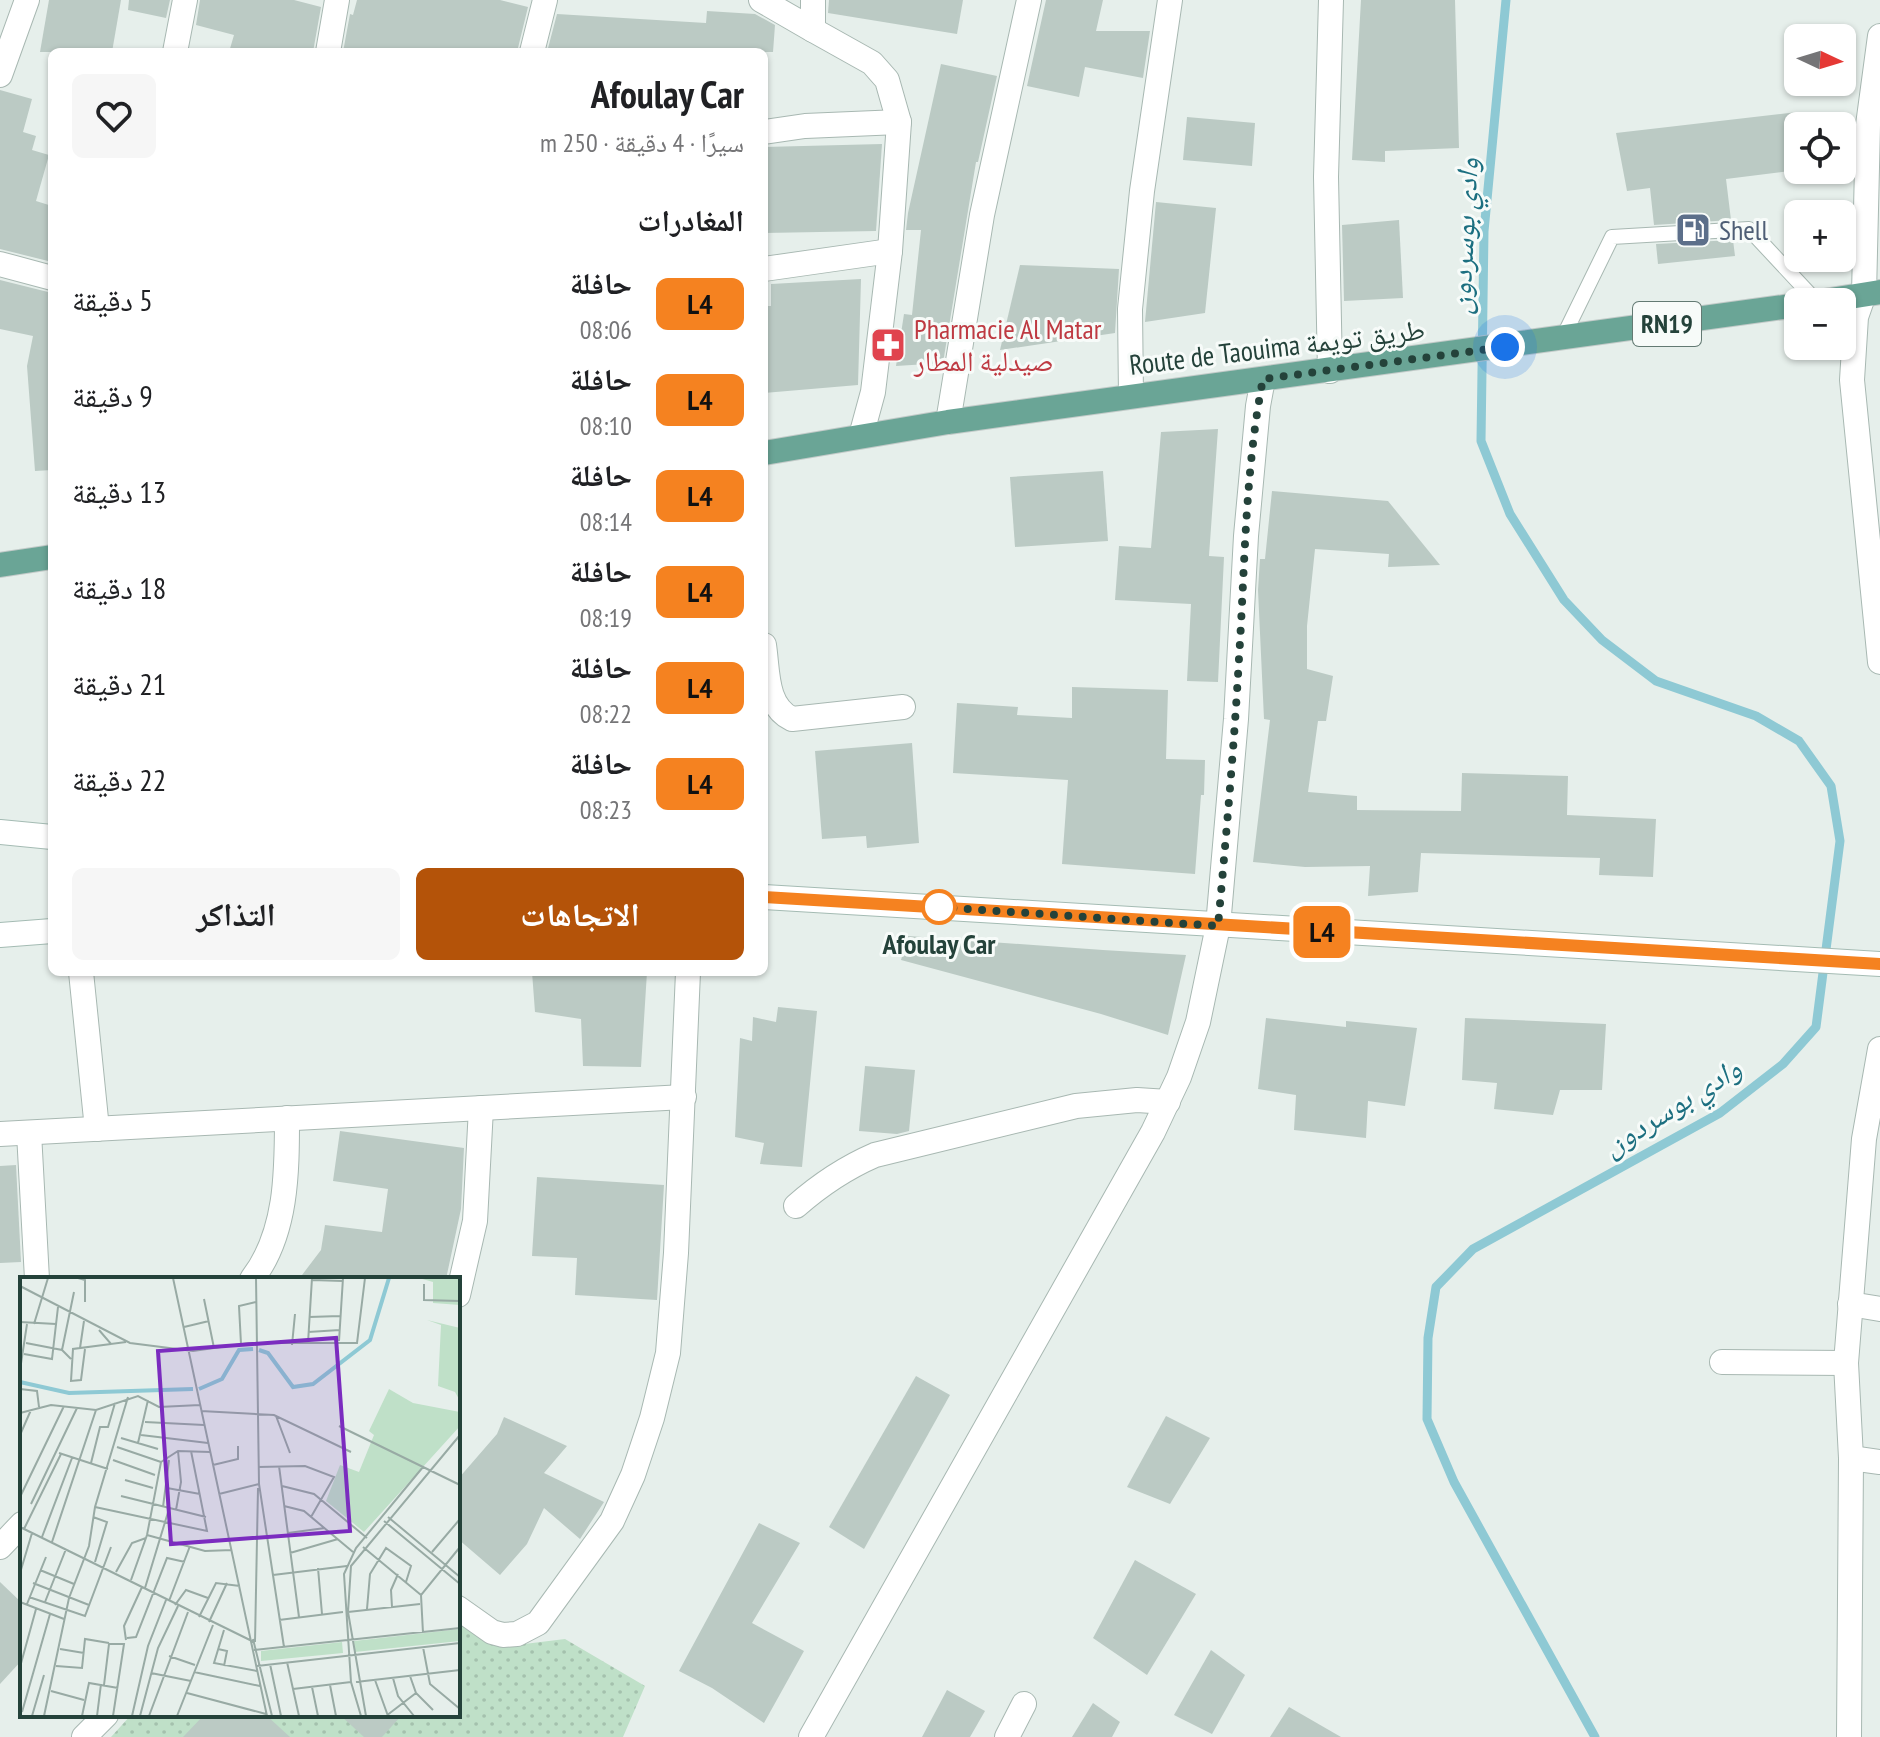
<!DOCTYPE html>
<html lang="ar">
<meta charset="utf-8">
<style>
:root{--surface:#fff;--page:#f6f6f6;--text:#202124;--muted:#757577;--accent:#b45309}
body{margin:0;font-family:"PT Sans Narrow","Noto Naskh Arabic",sans-serif;background:var(--page);color:var(--text);direction:rtl;height:100vh;display:flex;flex-direction:column;font-size:30px;white-space:nowrap}
*{box-sizing:border-box;margin:0}
p{font-size:26px;color:var(--muted)}
.icon{flex:none;width:44px;height:44px;fill:none;stroke:currentColor;stroke-width:2;stroke-linecap:round;stroke-linejoin:round}
.map{position:relative;flex:1;overflow:hidden;direction:ltr}
.drawer{position:absolute;left:48px;top:48px;width:720px;height:928px;display:flex;flex-direction:column;background:var(--surface);border-radius:12px;box-shadow:0 2px 6px #0004;direction:rtl}
.drawer>*{flex:none}
.badge{padding:0 16px;border-radius:12px;font-size:28px;line-height:52px}
.needle{width:52px;rotate:94deg}
.tools{position:absolute;left:1784px;top:24px;display:grid;gap:16px}
.tools a{display:grid;place-items:center;width:72px;height:72px;border-radius:12px;background:var(--surface);box-shadow:0 2px 6px #0004;font-size:40px}
.you{position:absolute;width:40px;height:40px;margin:-20px;border:6px solid #fff;border-radius:50%;background:#1a73e8;box-shadow:0 0 0 12px #1a73e833}
.map>.badge{position:absolute;translate:-50% -50%;box-shadow:0 0 0 4px #fff}
h2{padding:0 24px;font-size:30px;line-height:72px}
.round{display:grid;place-items:center;flex:none;width:84px;height:84px;border-radius:12px;background:var(--page)}
.overview{display:flex;align-items:center;justify-content:space-between;height:136px;padding:0 24px}
h1{font-size:38px;font-weight:800;line-height:60px}
.action{display:flex;gap:16px;margin-top:auto;padding:16px 24px}
.action a{flex:1;height:92px;border-radius:12px;background:var(--accent);color:#fff;font-size:32px;font-weight:800;line-height:92px;text-align:center}
.action a+a{background:var(--page);color:var(--text)}
ul{padding:0;list-style:none}
li{display:flex;align-items:center;gap:24px;height:96px;padding:0 24px}
li div{flex:1}
li b{display:block;font-size:30px}
li em{font-style:normal}
li .badge{min-width:88px;font-weight:700;text-align:center}
.map>svg:first-child{display:block}
.grass{fill:url(#grass-dots)}
.lines{fill:none;stroke-linecap:round;stroke-linejoin:round}
.stream{stroke:#8ec9d4;stroke-width:9}
.building{fill:#bbcac4}
.lane-casing{stroke:#a8b8b2;stroke-width:16}
.street-casing{stroke:#a8b8b2;stroke-width:26}
.secondary-casing{stroke:#a4bbb3;stroke-width:26}
.primary-casing{stroke:#c2cac8;stroke-width:26}
.lane{stroke:#fff;stroke-width:14}
.street{stroke:#fff;stroke-width:24}
.secondary{stroke:#fff;stroke-width:24}
.primary{stroke:#6aa596;stroke-width:24}
.line-casing{stroke:#fff;stroke-width:18}
.line{stroke:#f58220;stroke-width:12}
.walk{stroke:#24423a;stroke-width:8;stroke-dasharray:0 14.4}
.stop-dot{fill:#fff;stroke:#f58220;stroke-width:4}
.labels{text-anchor:middle;stroke-width:6;stroke-linejoin:round;paint-order:stroke}
.shield{fill:#f7fbf9;stroke:#637a73;stroke-width:2}
.shield-label{font-size:26px;font-weight:bold;fill:#24423a}
.service-label{font-size:28px;fill:#4e5e75;stroke:#f7fbf9;text-anchor:start}
.health-label{font-size:28px;fill:#be3a42;stroke:#f7fbf9;text-anchor:start}
.street-label{font-size:28px;fill:#24423a;stroke:#f7fbf9}
.stop-label{font-size:28px;font-weight:bold;fill:#24423a;stroke:#f7fbf9}
.water-label{font-size:30px;font-style:italic;fill:#1c6f80;stroke:#f7fbf9}
.inset-river{fill:none;stroke:#8ec9d4;stroke-width:4}
.inset-road{fill:none;stroke:#98aaa4;stroke-width:2}
.view{fill:#7b2cbf;fill-opacity:0.15;stroke:#7b2cbf;stroke-width:4}
.inset-edge{fill:none;stroke:#24423a;stroke-width:4}
</style>
<div class="map">
<svg width="1880" height="1737" viewBox="0 0 1880 1737">
<defs>
<pattern id="grass-dots" width="8" height="8" patternUnits="userSpaceOnUse" patternTransform="scale(2)"><rect width="8" height="8" fill="#bfe0c8"/><path d="M2 2h.1M6 6h.1" fill="none" stroke="#a4c1ad" stroke-width="1.8" stroke-linecap="round"/></pattern>
</defs>
<rect width="100%" height="100%" fill="#e6efeb"/>
<!-- grass -->
<path class="grass" d="M 458,1621 L 500,1647 L 565,1639 L 645,1686 L 623,1737 L 111,1737 L 131,1715 L 458,1715 Z"/>
<g class="lines">
<!-- stream -->
<path class="stream" d="M 1506,0 L 1484,231 L 1481,441 L 1510,514 L 1564,600 L 1602,640 L 1656,681 L 1756,716 L 1799,741 L 1831,786 L 1840,841 L 1816,1027 L 1783,1064 L 1720,1113 L 1473,1249 L 1436,1287 L 1428,1338 L 1427,1419 L 1454,1482 L 1595,1737"/>
</g>
<!-- building -->
<g class="building">
<path d="M 49,0 L 121,0 L 112,52 L 40,52 Z"/>
<path d="M 129,0 L 170,0 L 166,18 L 128,10 Z"/>
<path d="M 200,0 L 294,0 L 321,7 L 313,52 L 229,52 L 234,35 L 196,25 Z"/>
<path d="M 357,0 L 500,0 L 528,7 L 517,52 L 343,52 L 350,14 L 353,15 Z"/>
<path d="M 829,0 L 963,0 L 957,34 L 828,13 Z"/>
<path d="M 1046,0 L 1103,0 L 1096,31 L 1150,31 L 1143,78 L 1085,67 L 1079,97 L 1027,86 Z"/>
<path d="M 1361,0 L 1455,0 L 1459,148 L 1385,151 L 1385,162 L 1352,160 Z"/>
<path d="M 707,11 L 755,14 L 775,25 L 773,52 L 547,52 L 557,14 L 706,23 Z"/>
<path d="M 941,64 L 997,76 L 978,162 L 976,162 L 943,363 L 896,366 L 904,314 L 912,315 L 921,230 L 906,230 L 908,213 Z"/>
<path d="M 0,90 L 32,99 L 23,132 L 36,136 L 32,150 L 49,155 L 36,201 L 52,206 L 52,262 L 0,249 Z"/>
<path d="M 1798,112 L 1798,170 L 1726,179 L 1731,220 L 1654,225 L 1650,188 L 1627,191 L 1616,133 Z"/>
<path d="M 1187,117 L 1255,123 L 1252,166 L 1183,160 Z"/>
<path d="M 882,144 L 876,231 L 764,233 L 764,147 Z"/>
<path d="M 1156,202 L 1216,208 L 1205,313 L 1145,322 Z"/>
<path d="M 1399,220 L 1403,298 L 1344,301 L 1342,225 Z"/>
<path d="M 1733,240 L 1735,256 L 1658,264 L 1656,244 Z"/>
<path d="M 1020,265 L 1119,269 L 1115,333 L 1000,350 Z"/>
<path d="M 861,279 L 858,385 L 764,393 L 764,306 L 771,306 L 771,284 Z"/>
<path d="M 0,280 L 52,293 L 52,470 L 35,471 L 27,366 L 33,336 L 0,329 Z"/>
<path d="M 1218,429 L 1209,556 L 1224,557 L 1218,682 L 1187,681 L 1191,604 L 1115,600 L 1119,546 L 1151,548 L 1161,432 Z"/>
<path d="M 1103,471 L 1108,541 L 1015,547 L 1010,477 Z"/>
<path d="M 1272,491 L 1388,501 L 1440,565 L 1388,567 L 1389,554 L 1315,549 L 1307,626 L 1307,669 L 1333,676 L 1326,721 L 1318,721 L 1308,792 L 1357,796 L 1357,810 L 1461,811 L 1462,773 L 1568,776 L 1567,815 L 1656,819 L 1653,877 L 1599,875 L 1600,858 L 1421,853 L 1418,892 L 1368,896 L 1370,866 L 1305,867 L 1253,862 L 1270,720 L 1264,719 L 1258,590 L 1260,559 L 1265,559 Z"/>
<path d="M 1072,687 L 1168,690 L 1166,759 L 1205,760 L 1204,795 L 1201,795 L 1195,874 L 1062,864 L 1068,780 L 953,773 L 957,703 L 1018,707 L 1017,715 L 1072,718 Z"/>
<path d="M 912,743 L 919,843 L 867,848 L 866,836 L 822,839 L 815,751 Z"/>
<path d="M 908,936 L 1103,950 L 1186,955 L 1168,1035 L 1101,1014 L 901,960 Z"/>
<path d="M 532,972 L 647,972 L 641,1067 L 583,1066 L 581,1019 L 535,1012 Z"/>
<path d="M 778,1007 L 817,1011 L 802,1167 L 760,1164 L 764,1143 L 735,1137 L 740,1038 L 752,1041 L 753,1017 L 776,1022 Z"/>
<path d="M 1266,1018 L 1346,1027 L 1346,1021 L 1417,1028 L 1405,1106 L 1368,1101 L 1366,1138 L 1294,1130 L 1296,1095 L 1258,1089 Z"/>
<path d="M 1465,1018 L 1606,1024 L 1602,1090 L 1560,1090 L 1553,1115 L 1494,1109 L 1497,1083 L 1462,1080 Z"/>
<path d="M 865,1066 L 915,1070 L 909,1131 L 897,1134 L 859,1131 Z"/>
<path d="M 340,1131 L 464,1148 L 461,1209 L 446,1279 L 299,1279 L 321,1250 L 325,1225 L 382,1232 L 388,1189 L 333,1181 Z"/>
<path d="M 16,1165 L 21,1262 L 0,1263 L 0,1166 Z"/>
<path d="M 537,1177 L 664,1185 L 657,1300 L 575,1295 L 577,1258 L 532,1256 Z"/>
<path d="M 916,1376 L 950,1395 L 864,1549 L 829,1527 Z"/>
<path d="M 1166,1416 L 1210,1438 L 1170,1504 L 1127,1487 Z"/>
<path d="M 504,1417 L 567,1446 L 544,1473 L 604,1502 L 580,1539 L 544,1508 L 527,1544 L 500,1575 L 458,1539 L 458,1479 L 497,1434 Z"/>
<path d="M 759,1523 L 800,1543 L 752,1623 L 804,1651 L 764,1723 L 712,1688 L 679,1671 Z"/>
<path d="M 1135,1560 L 1196,1594 L 1147,1675 L 1093,1638 Z"/>
<path d="M 0,1582 L 22,1603 L 22,1660 L 0,1684 Z"/>
<path d="M 1211,1650 L 1245,1675 L 1212,1734 L 1174,1715 Z"/>
<path d="M 947,1690 L 985,1711 L 970,1737 L 922,1737 Z"/>
<path d="M 1093,1703 L 1120,1722 L 1112,1737 L 1072,1737 Z"/>
<path d="M 1289,1707 L 1341,1737 L 1270,1737 Z"/>
<path d="M 204,1715 L 266,1715 L 290,1737 L 183,1737 Z"/>
<path d="M 340,1715 L 402,1715 L 382,1737 L 364,1737 Z"/>
</g>
<g class="lines">
<defs>
<path id="lane" d="M 1562,339 L 1612,237 L 1749,229 L 1817,302"/>
<g id="street">
<path d="M 761,0 L 813,30"/>
<path d="M 813,0 L 813,30 L 872,63 L 887,80 L 899,122 L 890,251 L 873,392 L 861,436"/>
<path d="M 1880,36 L 1868,125 L 1864,294 L 1856,317 L 1852,380 L 1880,662"/>
<path d="M 175,52 L 185,0"/>
<path d="M 328,52 L 337,0"/>
<path d="M 532,52 L 545,0"/>
<path d="M 0,75 L 27,0"/>
<path d="M 764,132 L 805,126 L 899,122"/>
<path d="M 0,264 L 52,278"/>
<path d="M 764,269 L 890,251"/>
<path d="M 1330,371 L 1326,177 L 1331,0"/>
<path d="M 1131,396 L 1130,309 L 1142,191 L 1170,0"/>
<path d="M 948,422 L 982,215 L 1029,0"/>
<path d="M 764,645 C 768,671 765,706 792,719 L 903,707"/>
<path d="M 81,972 L 97,1129"/>
<path d="M 29,1133 L 37,1279"/>
<path d="M 0,1134 L 684,1097"/>
<path d="M 796,1206 C 821,1184 845,1168 875,1155 L 1076,1106 L 1137,1100 L 1168,1102"/>
<path d="M 252,1279 C 287,1234 287,1172 287,1118"/>
<path d="M 458,1295 L 475,1221 L 481,1108"/>
<path d="M 1850,1304 L 1880,1309"/>
<path d="M 1722,1362 L 1846,1363"/>
<path d="M 1851,1458 L 1880,1462"/>
<path d="M 0,1547 L 22,1524"/>
<path d="M 458,1608 L 492,1632 L 503,1635 L 517,1634 L 538,1623 L 612,1521 L 633,1475 L 652,1418 L 668,1353 L 676,1253 L 688,972"/>
<path d="M 84,1737 L 106,1715"/>
<path d="M 811,1737 L 1153,1132 L 1179,1077 L 1198,1022 L 1218,926 L 1236,719 L 1246,536 L 1258,406 L 1263,379"/>
<path d="M 1007,1737 L 1024,1704"/>
<path d="M 1849,1737 L 1851,1458 L 1846,1363 L 1864,1139 L 1880,1049"/>
</g>
<g id="secondary">
<path d="M 0,832 L 52,837"/>
<path d="M 764,897 L 1880,964"/>
<path d="M 0,935 L 52,931"/>
</g>
<g id="primary">
<path d="M 1818,302 L 1880,292"/>
<path d="M 764,453 L 948,422 L 1798,305"/>
<path d="M 0,565 L 52,557"/>
</g>
</defs>
<!-- lane casing -->
<use href="#lane" class="lane-casing"/>
<!-- street casing -->
<use href="#street" class="street-casing"/>
<!-- secondary casing -->
<use href="#secondary" class="secondary-casing"/>
<!-- primary casing -->
<use href="#primary" class="primary-casing"/>
<!-- lane -->
<use href="#lane" class="lane"/>
<!-- street -->
<use href="#street" class="street"/>
<!-- secondary -->
<use href="#secondary" class="secondary"/>
<!-- primary -->
<use href="#primary" class="primary"/>
</g>
<g class="lines">
<defs>
<path id="line" d="M 764,897 L 1880,964"/>
</defs>
<!-- line casing -->
<use href="#line" class="line-casing"/>
<!-- line -->
<use href="#line" class="line"/>
<!-- walk -->
<path class="walk" d="M 939,907 L 1218,926 C 1226,837 1234,748 1239,658 C 1245,566 1245,470 1263,379 L 1505,347"/>
</g>
<!-- icons -->
<defs>
<symbol id="fuel-square" viewBox="-11 -11 22 22"><rect x="-9" y="-9" width="18" height="18" rx="4" fill="#5c6f8a" stroke="#f7fbf9"/><path d="M-5.5-6h7V0h2V4h1.3V-2.5L3-4.5l.8-.8L6-3V5H2.5V1h-1V6h-7ZM-4.2-4.7v3.2H.2V-4.7Z" fill="#fff"/></symbol>
<symbol id="pharmacy-square" viewBox="-11 -11 22 22"><rect x="-9" y="-9" width="18" height="18" rx="4" fill="#e0444e" stroke="#f7fbf9"/><path d="M-2-6h4v4h4v4h-4v4h-4v-4h-4v-4h4Z" fill="#fff"/></symbol>
</defs>
<g fill-rule="evenodd">
<use href="#fuel-square" x="1673" y="210" width="40" height="40"/>
<use href="#pharmacy-square" x="868" y="325" width="40" height="40"/>
</g>
<!-- markers -->
<circle class="stop-dot" cx="939" cy="907" r="16"/>
<g class="labels">
<!-- shield labels -->
<rect class="shield" x="1633" y="302" width="68" height="44" rx="6"/>
<g class="shield-label">
<text x="1667" y="333">RN19</text>
</g>
<!-- service labels -->
<g class="service-label">
<text x="1719" y="240">Shell</text>
</g>
<!-- health labels -->
<g class="health-label">
<text x="914" y="339">Pharmacie Al Matar<tspan x="914" dy="32">صيدلية المطار</tspan></text>
</g>
<!-- street labels -->
<g class="street-label">
<text transform="translate(1277 347) rotate(-7)" y="10">Route de Taouima طريق تويمة</text>
</g>
<!-- stop labels -->
<g class="stop-label">
<text x="939" y="954">Afoulay Car</text>
</g>
<!-- water labels -->
<g class="water-label">
<text transform="translate(1464 236) rotate(-87)" y="10">وادي بوسردون</text>
<text transform="translate(1672 1107) rotate(-32)" y="10">وادي بوسردون</text>
</g>
</g>
<!-- overview -->
<g transform="translate(20 1277)">
<rect width="440" height="440" fill="#e6efeb"/>
<path d="M 399,1 L 440,1 L 440,28 L 413,26 L 413,5 ZM 407,43 L 440,51 L 440,124 L 435,115 L 418,109 L 421,48 ZM 369,112 L 393,126 L 440,135 L 440,149 L 344,255 L 306,224 L 320,188 L 339,195 L 354,158 L 349,154 ZM 440,352 L 440,364 L 335,375 L 334,364 ZM 322,365 L 323,376 L 241,384 L 241,374 Z" fill="#bfe0c8"/>
<path class="inset-river" d="M 239,73 L 248,76 L 273,110 L 293,107 L 350,63 L 369,1M 0,105 L 49,116 L 173,112M 179,112 L 202,102 L 219,73 L 233,72"/>
<path class="inset-road" d="M 58,1 L 65,3 L 65,25M 153,1 L 247,439M 236,1 L 239,207 L 264,370M 292,3 L 323,4M 404,7 L 404,23 L 440,24M 0,9 L 110,66 L 173,74 L 229,66 L 337,66 L 345,1M 184,22 L 194,71M 289,40 L 320,39M 0,45 L 36,47M 14,47 L 28,1M 164,50 L 189,44M 79,53 L 91,67 L 106,65M 288,55 L 320,53M 319,64 L 323,1M 6,66 L 42,73 L 51,82M 288,66 L 292,1M 221,67 L 219,29 L 236,25M 272,68 L 275,37M 60,71 L 64,44M 65,72 L 61,103 L 51,104 L 53,72 L 91,67M 42,73 L 54,15M 4,77 L 32,82 L 38,30M 0,93 L 7,47M 0,112 L 17,114 L 19,130M 181,134 L 254,138 L 331,175M 0,136 L 31,128 L 76,133 L 118,119 L 139,130 L 180,128M 256,139 L 270,176M 125,145 L 184,148M 319,149 L 440,208M 0,158 L 11,133M 121,158 L 188,166M 101,161 L 138,172M 118,166 L 128,123M 97,170 L 141,185M 39,176 L 88,192M 93,183 L 135,198M 71,186 L 80,150 L 88,150 L 95,126M 193,188 L 218,182 L 218,169M 259,189 L 279,340M 238,190 L 285,189 L 314,200 L 291,240M 105,203 L 133,211M 262,209 L 294,217 L 347,261M 147,211 L 180,217M 199,217 L 239,207M 101,219 L 186,240M 0,220 L 44,129M 11,227 L 57,131M 264,229 L 284,234 L 333,275M 75,230 L 187,254 L 171,174M 143,230 L 149,183M 156,233 L 161,205 L 158,174M 73,240 L 87,245 L 75,285M 368,240 L 440,300M 364,244 L 440,307M 0,250 L 234,365M 4,252 L 41,177M 268,256 L 305,251M 127,258 L 185,274 L 212,273M 22,260 L 52,181M 32,265 L 76,133M 343,270 L 401,318M 412,275 L 440,242M 270,276 L 318,262M 298,291 L 302,337M 20,293 L 54,307M 96,295 L 112,266 L 126,261M 0,296 L 12,256M 253,298 L 327,289M 111,303 L 127,258 L 141,185 L 158,174 L 190,175M 13,306 L 69,328M 125,311 L 149,232M 9,320 L 65,339 L 91,270M 149,324 L 170,269M 0,325 L 44,342M 25,325 L 46,272M 7,327 L 26,280M 155,328 L 166,313 L 188,321M 372,330 L 371,313 L 378,297M 347,332 L 350,297 L 366,271 L 391,289 L 386,305M 328,335 L 400,327M 179,340 L 196,306 L 220,309M 259,343 L 323,335M 189,345 L 207,306M 204,353 L 194,386 L 237,394M 403,356 L 401,318 L 440,270M 107,361 L 116,360 L 147,281 L 165,285M 233,362 L 252,439M 106,363 L 104,349 L 122,310M 235,365 L 238,211M 403,370 L 410,407 L 440,432M 40,372 L 64,376M 198,372 L 207,374 L 204,389M 234,373 L 440,351M 149,379 L 175,388M 267,385 L 279,439M 250,387 L 261,439M 36,389 L 62,391 L 65,362 L 89,366M 237,389 L 440,366M 0,390 L 16,332M 174,395 L 240,409M 131,396 L 171,404M 390,399 L 396,416 L 413,433M 373,401 L 378,419 L 394,439M 355,403 L 368,439M 336,405 L 440,393M 84,408 L 89,367 L 104,367 L 93,439M 310,408 L 316,439M 292,410 L 298,439M 273,412 L 331,405M 31,414 L 64,423M 167,416 L 246,437M 2,435 L 30,337M 12,439 L 24,398M 24,439 L 49,321 L 69,269 L 75,230 L 108,120M 62,439 L 69,406 L 98,411M 77,439 L 81,407M 112,439 L 128,369 L 146,323M 120,439 L 138,371 L 158,329M 129,439 L 168,335M 157,439 L 193,348M 341,439 L 331,405 L 324,297 L 336,271 L 403,190M 346,439 L 328,335 L 331,289 L 440,158M 366,439 L 396,416"/>
<path class="view" d="M 316,61 L 330,254 L 151,267 L 138,74 Z"/>
<rect width="440" height="440" class="inset-edge"/>
</g>
</svg>
<div class="tools">
<a><svg class="needle" viewBox="-14 -14 28 28"><path d="M0-13l5 13h-10z" fill="#e53935"/><path d="M0 13l5-13h-10z" fill="#757577"/></svg></a>
<a><svg class="icon" aria-label="locate" viewBox="0 0 24 24"><circle cx="12" cy="12" r="6"/><path d="M12 2v4M12 18v4M2 12h4M18 12h4"/></svg></a>
<a>+</a>
<a>−</a>
</div>
<div class="you" style="left:1505px;top:347px"></div>
<b class="badge" style="left:1322px;top:932px;background:#f58220;color:#111">L4</b>
<section class="drawer">
<div class="overview"><div><h1>Afoulay Car</h1><p>سيرًا · 4 دقيقة · 250 m</p></div><a class="round"><svg class="icon" aria-label="heart" viewBox="0 0 24 24"><path d="M12 20l-8-8c-3-5 5-10 8-4 3-6 11-1 8 4z"/></svg></a></div>
<h2>المغادرات</h2>
<ul>
<li><span class="badge" style="background:#f58220;color:#111">L4</span><div><b>حافلة</b><p>08:06</p></div><em>5 دقيقة</em></li>
<li><span class="badge" style="background:#f58220;color:#111">L4</span><div><b>حافلة</b><p>08:10</p></div><em>9 دقيقة</em></li>
<li><span class="badge" style="background:#f58220;color:#111">L4</span><div><b>حافلة</b><p>08:14</p></div><em>13 دقيقة</em></li>
<li><span class="badge" style="background:#f58220;color:#111">L4</span><div><b>حافلة</b><p>08:19</p></div><em>18 دقيقة</em></li>
<li><span class="badge" style="background:#f58220;color:#111">L4</span><div><b>حافلة</b><p>08:22</p></div><em>21 دقيقة</em></li>
<li><span class="badge" style="background:#f58220;color:#111">L4</span><div><b>حافلة</b><p>08:23</p></div><em>22 دقيقة</em></li>
</ul>
<div class="action"><a>الاتجاهات</a><a>التذاكر</a></div>
</section>
</div>
